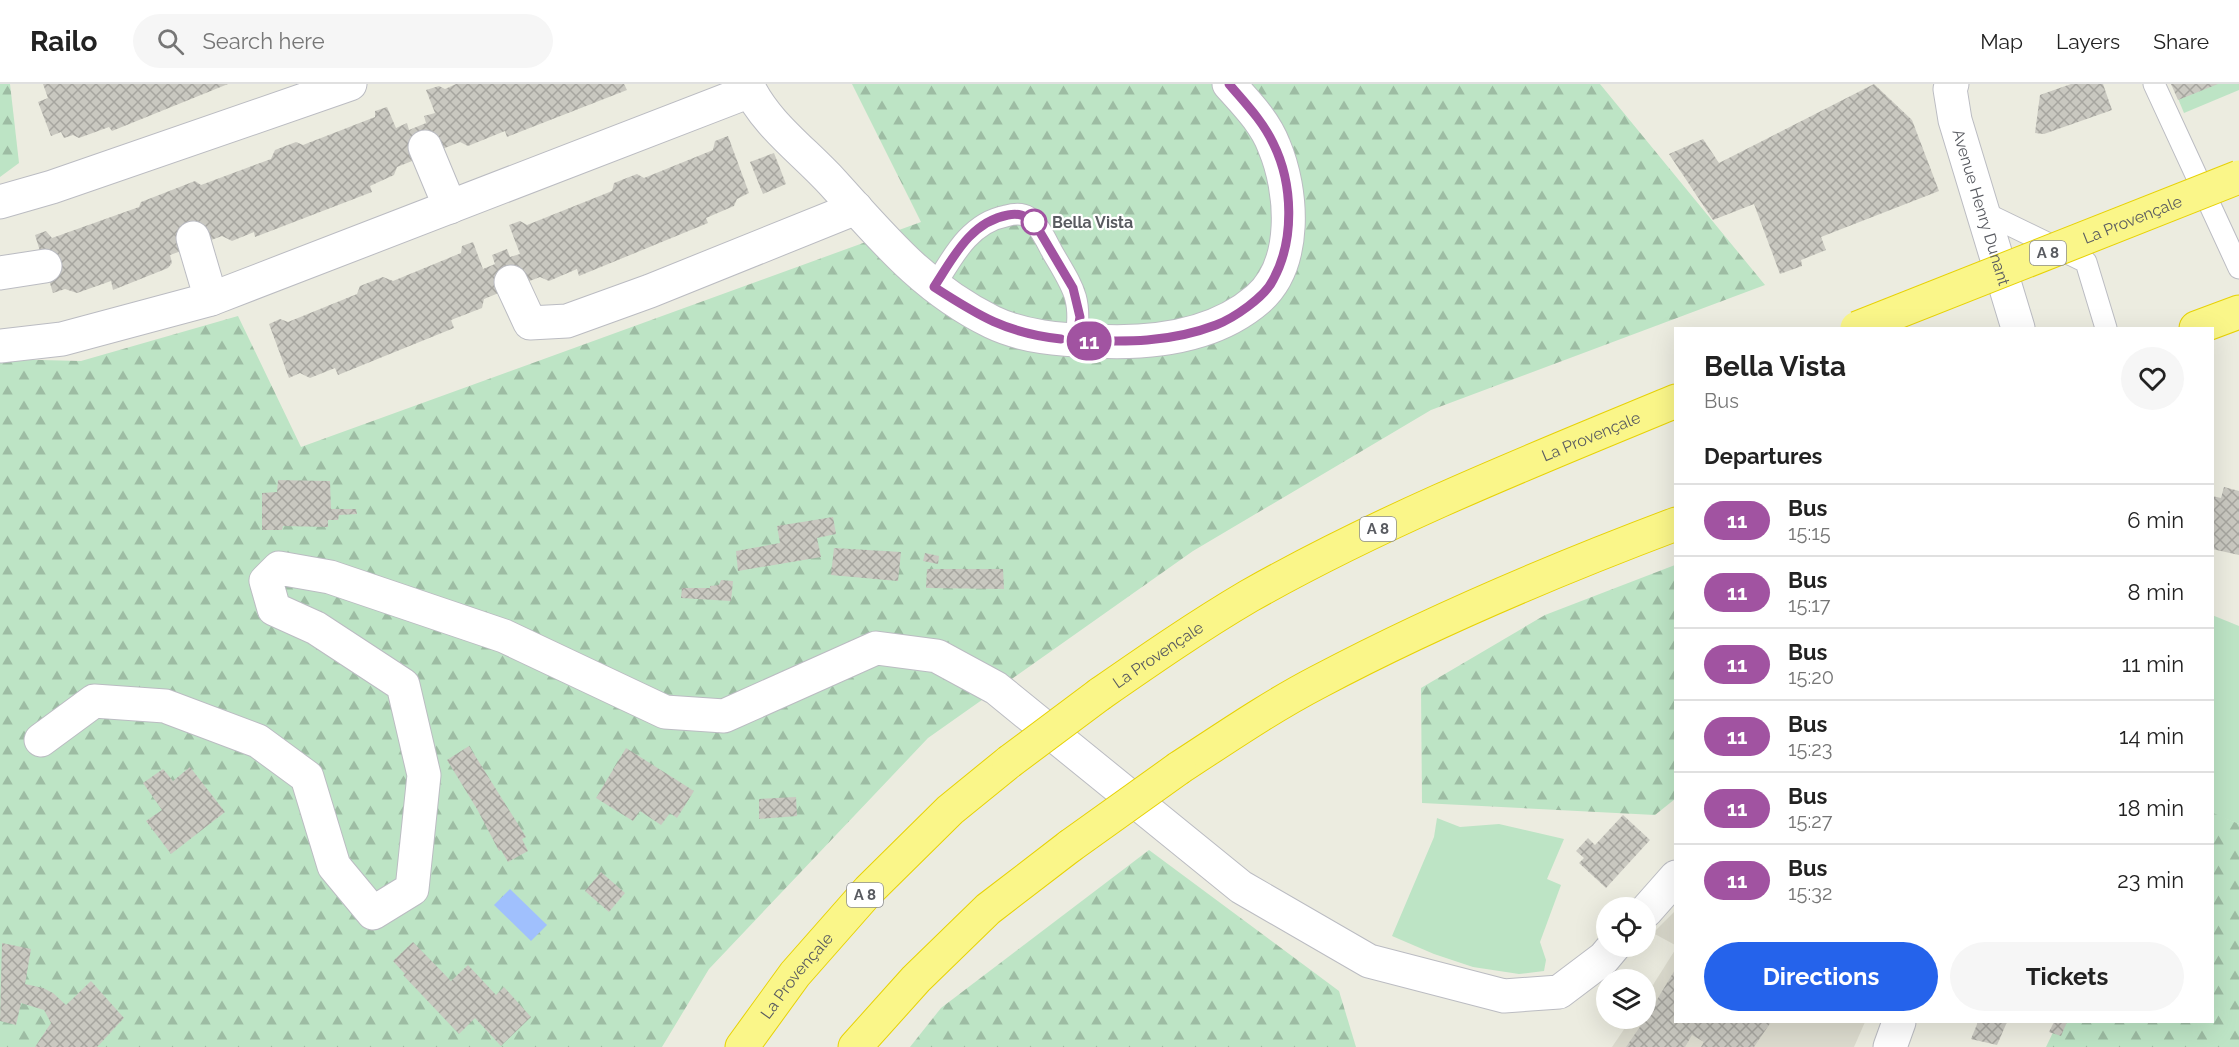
<!DOCTYPE html>
<meta charset="utf-8">
<style>
:root{--surface:#fff;--page:#f6f6f6;--text:#222;--muted:#767676;--line:#e0e0e0;--accent:#2563eb}
body{margin:0;font-family:Raleway,sans-serif;background:var(--page);color:var(--text);height:100vh;display:flex;flex-direction:column;font-size:22px;white-space:nowrap}
*{box-sizing:border-box;margin:0}
p{font-size:20px;color:var(--muted)}
.icon{flex:none;width:33px;height:33px;fill:none;stroke:currentColor;stroke-width:2;stroke-linecap:round;stroke-linejoin:round}
.map{position:relative;flex:1;overflow:hidden}
.details{position:absolute;left:1674px;top:243px;width:540px;height:696px;display:flex;flex-direction:column;background:var(--surface);border-radius:0px;box-shadow:0 6px 24px #0002}
.details>*{flex:none}
.badge{padding:0 12px;border-radius:20px;font-size:21px;line-height:39px}
.controls{position:absolute;left:1596px;top:813px;display:grid;gap:12px}
.controls a{display:grid;place-items:center;width:60px;height:60px;border-radius:50%;background:var(--surface);box-shadow:0 6px 24px #0002;font-size:30px}
.map>.badge{position:absolute;translate:-50% -50%;box-shadow:0 0 0 3px #fff}
h2{padding:0 30px;font-size:22px;line-height:54px}
.round{display:grid;place-items:center;flex:none;width:63px;height:63px;border-radius:32px;background:var(--page)}
.head{display:flex;align-items:center;justify-content:space-between;height:102px;padding:0 30px}
h1{font-size:28px;font-weight:700;line-height:45px}
.action{display:flex;gap:12px;margin-top:auto;padding:12px 30px}
.action a{flex:1;height:69px;border-radius:36px;background:var(--accent);color:#fff;font-size:24px;font-weight:700;line-height:69px;text-align:center}
.action a+a{background:var(--page);color:var(--text)}
ul{padding:0;list-style:none}
li{display:flex;align-items:center;gap:18px;height:72px;padding:0 30px;border-top:2px solid var(--line)}
li div{flex:1}
li b{display:block;font-size:22px}
li em{font-style:normal}
li .badge{min-width:66px;font-weight:700;text-align:center}
header{display:flex;align-items:center;gap:36px;box-sizing:border-box;height:84px;padding:0 30px;background:var(--surface);border-bottom:2px solid var(--line)}
header strong{font-size:28px}
nav{display:flex;gap:33px;margin-inline-start:auto;font-size:21px}
.search{width:420px;height:54px;background:var(--page);display:flex;align-items:center;gap:15px;box-sizing:border-box;padding:0 21px;border-radius:33px;color:var(--muted);font-size:22px}
.map>svg:first-child{display:block}
.education{fill:#dcdbce}
.green{fill:#bde4c5}
.forest{fill:url(#forest-firs)}
.water{fill:#a0c0fd}
.building{fill:url(#building-cross-hatch)}
.lines{fill:none;stroke-linecap:round;stroke-linejoin:round}
.service-casing{stroke:#bbbcc2;stroke-width:23}
.minor-casing{stroke:#bbbcc2;stroke-width:35}
.tertiary-casing{stroke:#bbbcc2;stroke-width:35}
.motorway-casing{stroke:#e7d205;stroke-width:35}
.service{stroke:#fff;stroke-width:21}
.minor{stroke:#fff;stroke-width:33}
.tertiary{stroke:#fff;stroke-width:33}
.motorway{stroke:#faf689;stroke-width:33}
.motorway-bridge-casing{stroke:#e7d205;stroke-width:35;stroke-linecap:butt}
.motorway-bridge{stroke:#faf689;stroke-width:33}
.line-casing{stroke:#fff;stroke-width:14}
.line{stroke:#a153a1;stroke-width:9}
.stop-dot{fill:#fff;stroke:#a153a1;stroke-width:3}
.labels{text-anchor:middle;stroke-width:4.5;stroke-linejoin:round;paint-order:stroke}
.shield{fill:#fff;stroke:#8b8c90;stroke-width:1.5}
.shield-label{font-size:15px;font-weight:bold;fill:#595b61}
.street-label{font-size:16px;fill:#595b61;stroke:#fff}
.stop-label{font-size:16px;font-weight:bold;fill:#595b61;stroke:#fff;text-anchor:start}
</style>
<header>
<strong>Railo</strong>
<div class="search"><svg class="icon" aria-label="search" viewBox="0 0 24 24"><circle cx="10" cy="10" r="6"/><path d="M15 15l6 6"/></svg>Search here</div>
<nav><a>Map</a><a>Layers</a><a>Share</a></nav>
</header>
<div class="map">
<svg width="2239" height="963" viewBox="0 0 2239 963">
<defs>
<pattern id="forest-firs" width="22" height="20" patternUnits="userSpaceOnUse" patternTransform="scale(1.5)"><rect width="22" height="20" fill="#bde4c5"/><path d="M5 1l3.5 6h-7zM16 11l3.5 6h-7z" fill="#9dbca3"/></pattern>
<pattern id="building-cross-hatch" width="8" height="8" patternUnits="userSpaceOnUse" patternTransform="scale(1.5)"><rect width="8" height="8" fill="#c9c8c0"/><path d="M0 0l8 8M0 8l8-8" fill="none" stroke="#a6a59f"/></pattern>
</defs>
<rect width="100%" height="100%" fill="#ecece0"/>
<!-- education -->
<g class="education">
<path d="M 1675,827 L 1675,861 L 1653,849 Z"/>
<path d="M 1675,866 L 1676,938 L 1865,938 L 1854,963 L 1612,963 L 1631,935 L 1646,934 L 1646,912 Z"/>
</g>
<!-- green -->
<g class="green">
<path d="M 2172,0 L 2239,0 L 2239,6 L 2184,29 Z"/>
<path d="M 2212,531 L 2239,542 L 2239,740 L 2213,730 Z"/>
<path d="M 1437,734 L 1460,743 L 1499,740 L 1564,755 L 1547,795 L 1561,801 L 1540,858 L 1546,876 L 1544,887 L 1519,890 L 1473,883 L 1434,870 L 1392,852 L 1434,753 Z"/>
</g>
<!-- forest -->
<g class="forest">
<path d="M 0,0 L 10,0 L 19,79 L 0,93 Z"/>
<path d="M 852,0 L 1600,0 L 1765,201 L 1431,326 L 1193,467 L 928,654 L 709,885 L 662,963 L 0,963 L 0,275 L 81,277 L 238,232 L 301,363 L 921,138 Z"/>
<path d="M 1675,481 L 1675,715 L 1655,731 L 1422,719 L 1421,604 L 1545,531 Z"/>
<path d="M 2213,729 L 2239,740 L 2239,963 L 2046,963 L 2058,938 L 2212,938 Z"/>
<path d="M 1149,766 L 1339,907 L 1356,963 L 910,963 L 941,924 Z"/>
</g>
<!-- water -->
<path class="water" d="M 510,805 L 547,841 L 531,857 L 494,821 Z"/>
<!-- building -->
<g class="building">
<path d="M 43,0 L 228,0 L 112,47 L 109,43 L 79,54 L 73,51 L 64,54 L 61,48 L 51,52 L 38,18 L 48,14 Z"/>
<path d="M 456,0 L 624,0 L 627,6 L 507,53 L 505,47 L 468,62 L 460,58 L 397,83 L 394,91 L 370,102 L 372,108 L 255,153 L 254,148 L 232,157 L 222,152 L 184,166 L 170,171 L 172,179 L 168,184 L 113,206 L 111,197 L 77,209 L 65,205 L 53,209 L 35,151 L 46,147 L 52,154 L 139,123 L 141,118 L 195,97 L 201,101 L 271,75 L 275,66 L 296,58 L 303,61 L 375,33 L 375,27 L 387,23 L 396,44 L 407,39 L 409,46 L 426,39 L 424,32 L 435,29 L 426,6 L 439,2 L 445,5 Z"/>
<path d="M 1874,0 L 1912,36 L 1939,107 L 1821,153 L 1826,166 L 1801,176 L 1802,182 L 1780,190 L 1754,120 L 1713,136 L 1669,70 L 1703,55 L 1719,79 Z"/>
<path d="M 2071,0 L 2103,0 L 2112,26 L 2044,50 L 2035,49 L 2040,11 Z"/>
<path d="M 2171,0 L 2218,0 L 2178,16 Z"/>
<path d="M 728,52 L 749,109 L 737,115 L 734,122 L 706,134 L 708,139 L 579,192 L 577,185 L 549,197 L 540,193 L 506,206 L 484,215 L 482,224 L 451,236 L 454,244 L 338,291 L 335,284 L 310,294 L 300,289 L 289,294 L 269,240 L 280,235 L 288,238 L 357,210 L 360,202 L 383,193 L 393,197 L 461,169 L 462,162 L 473,158 L 483,185 L 495,180 L 492,171 L 507,165 L 510,173 L 520,170 L 509,141 L 520,137 L 527,141 L 612,107 L 614,99 L 637,90 L 644,94 L 713,66 L 715,57 Z"/>
<path d="M 774,69 L 786,100 L 763,110 L 750,78 Z"/>
<path d="M 278,396 L 330,397 L 331,425 L 356,425 L 357,430 L 339,431 L 338,436 L 328,436 L 328,443 L 283,442 L 282,446 L 262,446 L 262,409 L 277,408 Z"/>
<path d="M 2224,403 L 2239,407 L 2239,471 L 2212,465 L 2212,412 L 2221,414 Z"/>
<path d="M 833,433 L 836,450 L 817,454 L 821,473 L 738,487 L 736,467 L 780,459 L 777,442 Z"/>
<path d="M 834,464 L 901,468 L 898,497 L 831,491 Z"/>
<path d="M 925,469 L 939,472 L 938,480 L 923,477 Z"/>
<path d="M 927,485 L 1003,485 L 1004,505 L 926,504 Z"/>
<path d="M 721,496 L 733,497 L 731,517 L 681,514 L 682,504 L 710,504 L 710,502 L 719,501 Z"/>
<path d="M 469,662 L 526,753 L 522,755 L 528,767 L 508,778 L 501,766 L 499,767 L 477,725 L 447,676 Z"/>
<path d="M 626,664 L 694,707 L 677,734 L 670,729 L 661,741 L 640,727 L 633,737 L 596,714 Z"/>
<path d="M 190,683 L 225,728 L 171,770 L 146,737 L 162,726 L 143,699 L 163,685 L 173,697 Z"/>
<path d="M 796,713 L 797,732 L 759,735 L 759,715 Z"/>
<path d="M 1623,731 L 1650,756 L 1606,804 L 1579,779 L 1584,774 L 1576,767 L 1588,754 L 1595,761 Z"/>
<path d="M 601,788 L 625,809 L 609,828 L 585,807 Z"/>
<path d="M 413,858 L 451,897 L 468,881 L 496,911 L 504,903 L 531,933 L 501,962 L 475,934 L 459,950 L 403,891 L 405,890 L 393,877 Z"/>
<path d="M 2,859 L 31,865 L 25,900 L 43,904 L 53,909 L 66,921 L 91,897 L 124,934 L 97,963 L 35,963 L 51,939 L 44,926 L 21,919 L 16,941 L 0,937 Z"/>
<path d="M 1676,884 L 1676,938 L 1771,938 L 1754,963 L 1701,963 L 1704,958 L 1692,951 L 1685,963 L 1626,963 L 1646,934 Z"/>
<path d="M 1978,938 L 2007,938 L 1997,961 L 1971,955 Z"/>
<path d="M 2054,938 L 2067,938 L 2061,952 L 2049,948 Z"/>
</g>
<g class="lines">
<defs>
<g id="service">
<path d="M 2154,0 L 2239,184"/>
<path d="M 1983,128 L 2086,178 L 2106,244"/>
<path d="M 934,203 C 952,174 969,139 1006,132 C 1013,130 1022,129 1028,133 C 1040,141 1047,159 1054,171 C 1074,205 1082,215 1076,256"/>
</g>
<g id="minor">
<path d="M 747,0 C 765,40 804,67 833,99 C 883,154 924,205 992,238 C 1023,253 1061,256 1094,257 C 1150,260 1213,254 1258,215 C 1298,180 1293,107 1274,62 C 1265,38 1246,19 1229,0"/>
<path d="M 425,63 L 450,123"/>
<path d="M 0,118 L 52,103 L 350,0"/>
<path d="M 193,154 L 211,215"/>
<path d="M 0,189 L 45,182"/>
<path d="M 511,198 L 530,239 L 567,237 L 650,207 L 856,124"/>
<path d="M 0,262 L 62,255 L 211,215 L 750,7"/>
<path d="M 41,656 L 94,617 L 165,622 L 258,657 L 307,693 L 334,782 L 373,829 L 412,805 L 424,691 L 403,601 L 316,544 L 274,525 L 266,497 L 279,484 L 330,493 L 504,552 L 665,628 L 724,632 L 876,564 L 937,572 L 996,604 L 1241,803 L 1369,877 L 1504,912 L 1559,908 L 1604,874 L 1614,862"/>
<path d="M 1646,827 L 1676,793"/>
</g>
<g id="tertiary">
<path id="s1" d="M 1952,0 L 1950,5 L 1955,36 L 2018,244"/>
<path d="M 1890,963 L 1899,938"/>
</g>
<g id="motorway">
<path d="M 2196,244 L 2239,228"/>
<path id="s2" d="M 1100,610 C 1149,576 1198,542 1249,512 C 1385,435 1531,377 1676,317"/>
<path d="M 1179,684 C 1225,654 1270,623 1318,598 C 1433,537 1554,486 1676,440"/>
<path id="s3" d="M 742,963 L 795,890 L 869,806 L 950,726 L 1009,678"/>
<path d="M 855,963 L 916,895 L 988,825 L 1070,762"/>
</g>
</defs>
<!-- service casing -->
<use href="#service" class="service-casing"/>
<!-- minor casing -->
<use href="#minor" class="minor-casing"/>
<!-- tertiary casing -->
<use href="#tertiary" class="tertiary-casing"/>
<!-- motorway casing -->
<use href="#motorway" class="motorway-casing"/>
<!-- service -->
<use href="#service" class="service"/>
<!-- minor -->
<use href="#minor" class="minor"/>
<!-- tertiary -->
<use href="#tertiary" class="tertiary"/>
<!-- motorway -->
<use href="#motorway" class="motorway"/>
<defs>
<g id="motorway-bridge">
<path id="s4" d="M 1857,244 L 2239,93"/>
<path d="M 1009,678 L 1100,610"/>
<path d="M 1070,762 L 1179,684"/>
</g>
</defs>
<!-- motorway-bridge casing -->
<use href="#motorway-bridge" class="motorway-bridge-casing"/>
<!-- motorway-bridge -->
<use href="#motorway-bridge" class="motorway-bridge"/>
</g>
<g class="lines">
<defs>
<path id="line" d="M 1061,255 C 1006,249 979,232 934,203 C 953,174 970,138 1008,131 C 1018,129 1025,131 1034,138 L 1073,204 L 1080,233 L 1076,256 C 1126,258 1169,259 1216,241 C 1234,234 1265,213 1273,196 C 1295,156 1293,99 1273,59 C 1262,36 1245,19 1229,0"/>
</defs>
<!-- line casing -->
<use href="#line" class="line-casing"/>
<!-- line -->
<use href="#line" class="line"/>
</g>
<!-- markers -->
<circle class="stop-dot" cx="1034" cy="138" r="12"/>
<g class="labels">
<!-- shield labels -->
<g class="shield">
<rect x="2030" y="157" width="36" height="24" rx="4.5"/>
<rect x="1360" y="433" width="36" height="24" rx="4.5"/>
<rect x="847" y="799" width="36" height="24" rx="4.5"/>
</g>
<g class="shield-label">
<text x="2048" y="174">A 8</text>
<text x="1378" y="450">A 8</text>
<text x="865" y="816">A 8</text>
</g>
<!-- street labels -->
<g class="street-label">
<text dy="6" stroke="none"><textPath href="#s1" startOffset="128">Avenue Henry Dunant</textPath></text>
<text dy="6" stroke="none"><textPath href="#s4" startOffset="296">La Provençale</textPath></text>
<text dy="6" stroke="none"><textPath href="#s2" startOffset="556">La Provençale</textPath></text>
<text dy="6" stroke="none"><textPath href="#s2" startOffset="70">La Provençale</textPath></text>
<text dy="6" stroke="none"><textPath href="#s3" startOffset="90">La Provençale</textPath></text>
</g>
<!-- stop labels -->
<g class="stop-label">
<text x="1052" y="144">Bella Vista</text>
</g>
</g>
</svg>
<div class="controls">
<a><svg class="icon" aria-label="locate" viewBox="0 0 24 24"><circle cx="12" cy="12" r="6"/><path d="M12 2v4M12 18v4M2 12h4M18 12h4"/></svg></a>
<a><svg class="icon" aria-label="layers" viewBox="0 0 24 24"><path d="M12 4l9 5-9 5-9-5zM3 14l9 5 9-5"/></svg></a>
</div>
<b class="badge" style="left:1089px;top:257px;background:#a153a1;color:#fff">11</b>
<section class="details">
<div class="head"><div><h1>Bella Vista</h1><p>Bus</p></div><a class="round"><svg class="icon" aria-label="heart" viewBox="0 0 24 24"><path d="M12 20l-8-8c-3-5 5-10 8-4 3-6 11-1 8 4z"/></svg></a></div>
<h2>Departures</h2>
<ul>
<li><span class="badge" style="background:#a153a1;color:#fff">11</span><div><b>Bus</b><p>15:15</p></div><em>6 min</em></li>
<li><span class="badge" style="background:#a153a1;color:#fff">11</span><div><b>Bus</b><p>15:17</p></div><em>8 min</em></li>
<li><span class="badge" style="background:#a153a1;color:#fff">11</span><div><b>Bus</b><p>15:20</p></div><em>11 min</em></li>
<li><span class="badge" style="background:#a153a1;color:#fff">11</span><div><b>Bus</b><p>15:23</p></div><em>14 min</em></li>
<li><span class="badge" style="background:#a153a1;color:#fff">11</span><div><b>Bus</b><p>15:27</p></div><em>18 min</em></li>
<li><span class="badge" style="background:#a153a1;color:#fff">11</span><div><b>Bus</b><p>15:32</p></div><em>23 min</em></li>
</ul>
<div class="action"><a>Directions</a><a>Tickets</a></div>
</section>
</div>
